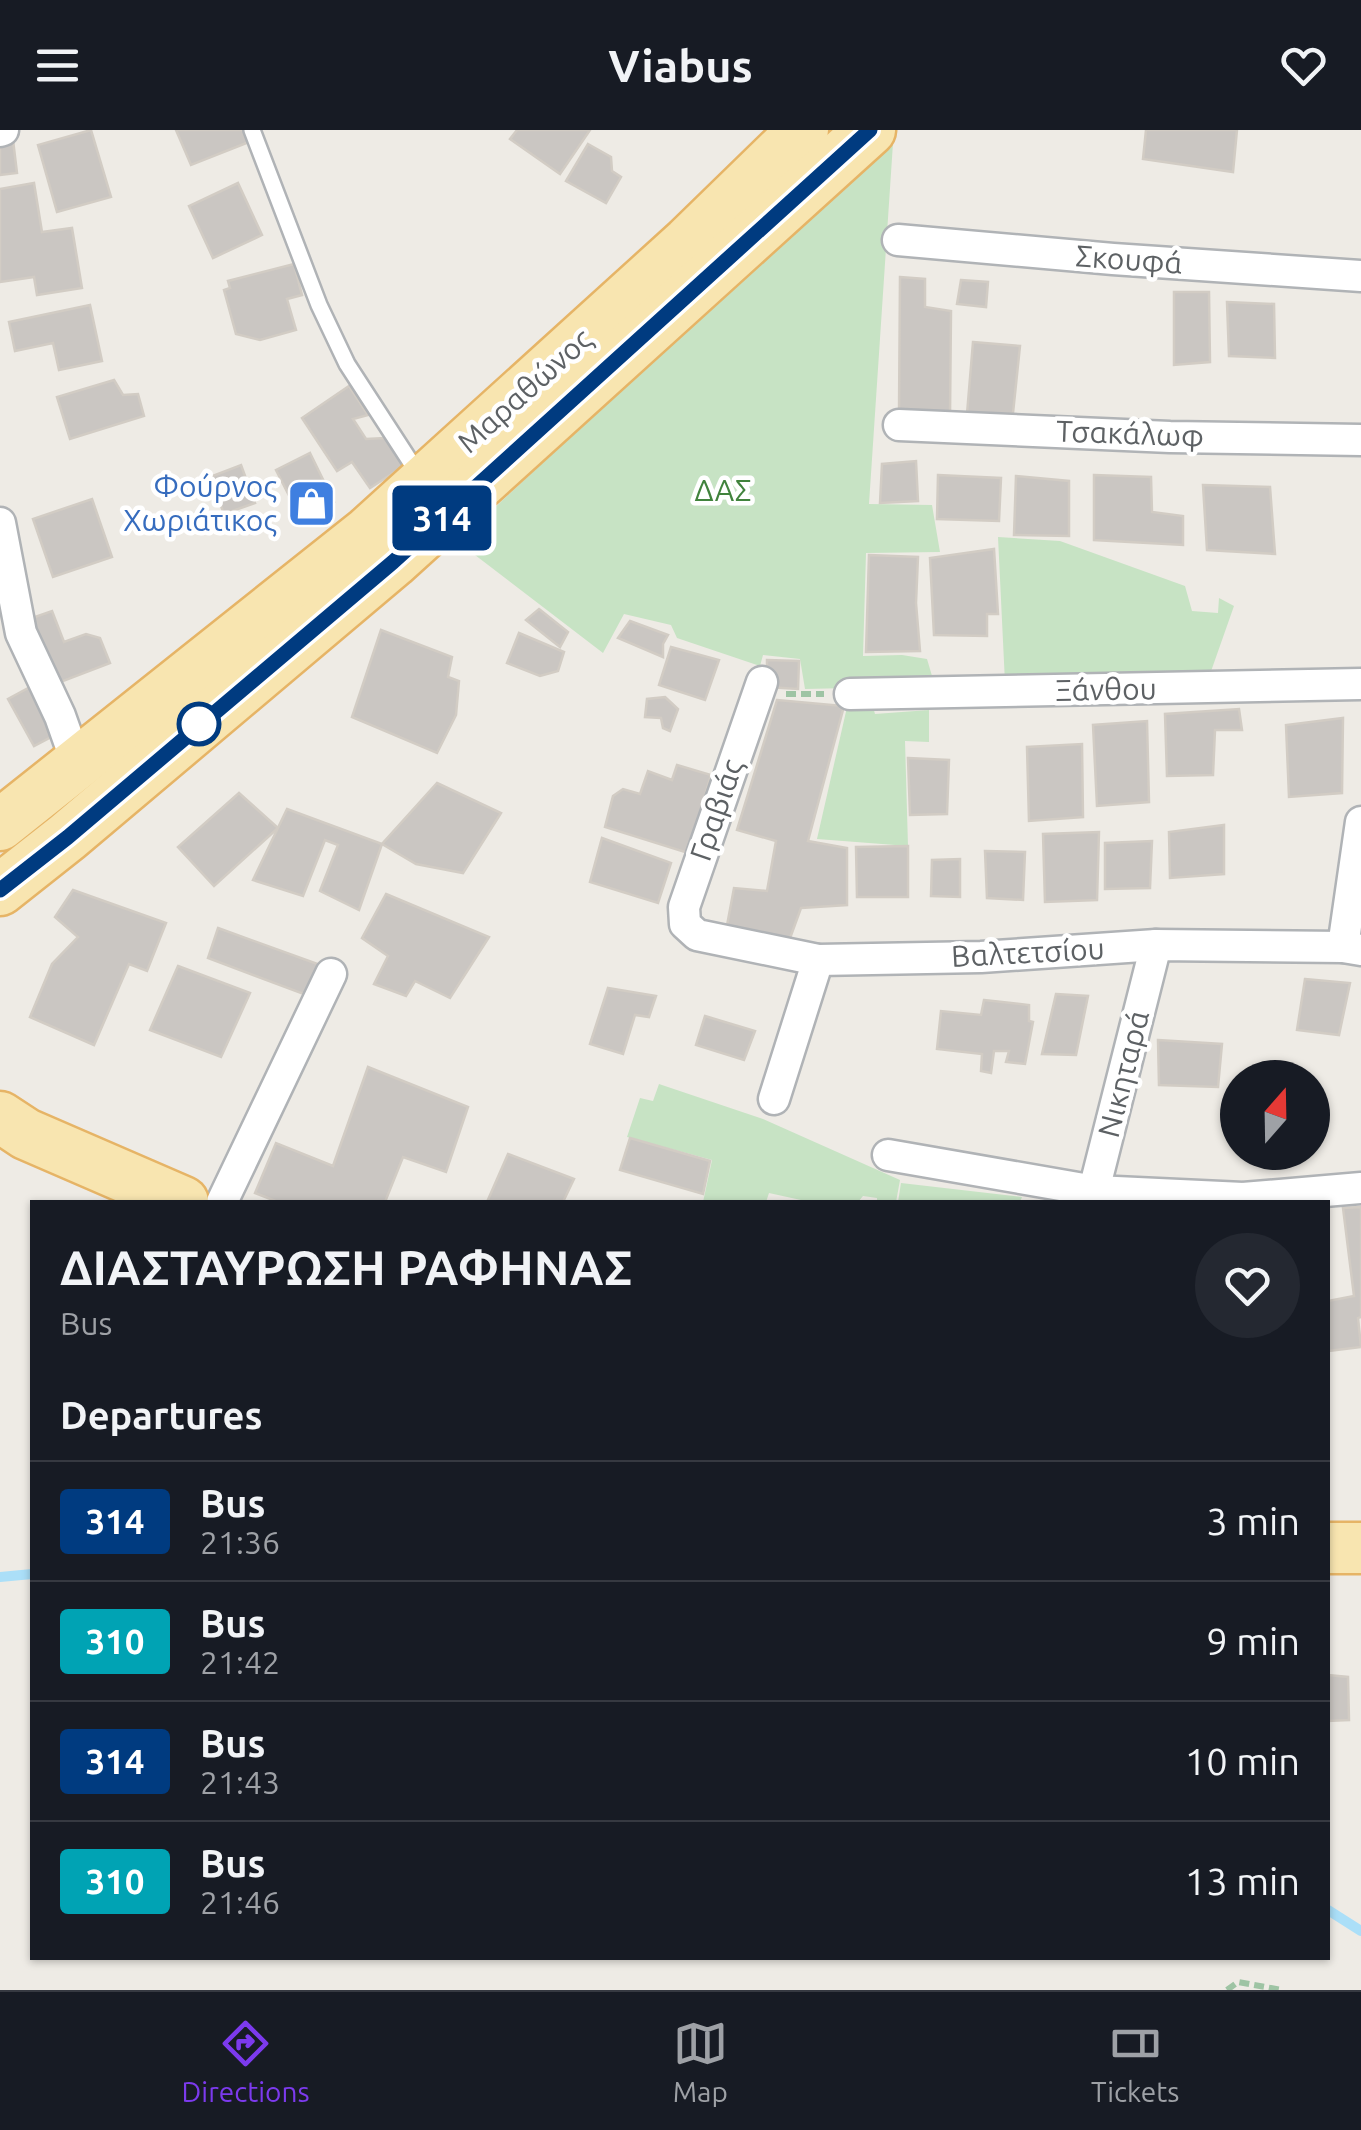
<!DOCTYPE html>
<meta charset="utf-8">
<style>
:root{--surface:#171b24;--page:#242831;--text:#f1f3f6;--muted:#9ea1a6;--line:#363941;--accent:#7c3aed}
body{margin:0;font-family:Ubuntu,sans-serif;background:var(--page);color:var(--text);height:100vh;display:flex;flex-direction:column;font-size:38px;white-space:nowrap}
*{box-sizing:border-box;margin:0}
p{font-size:32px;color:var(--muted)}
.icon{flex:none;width:55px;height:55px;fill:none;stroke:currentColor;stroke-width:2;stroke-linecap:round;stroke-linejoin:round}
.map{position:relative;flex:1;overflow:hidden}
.drawer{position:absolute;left:30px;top:1070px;width:1300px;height:760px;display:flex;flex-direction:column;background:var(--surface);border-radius:0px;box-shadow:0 2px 8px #0004}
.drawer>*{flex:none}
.badge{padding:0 20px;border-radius:8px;font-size:35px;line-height:65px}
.needle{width:65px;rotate:20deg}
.tools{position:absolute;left:1220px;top:930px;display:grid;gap:20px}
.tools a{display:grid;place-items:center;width:110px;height:110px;border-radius:50%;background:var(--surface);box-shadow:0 2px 8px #0004;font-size:50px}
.map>.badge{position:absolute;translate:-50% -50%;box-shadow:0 0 0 5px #fff}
h2{padding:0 30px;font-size:38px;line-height:90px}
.round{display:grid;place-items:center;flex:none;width:105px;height:105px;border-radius:52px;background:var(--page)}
.overview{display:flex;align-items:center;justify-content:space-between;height:170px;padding:0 30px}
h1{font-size:48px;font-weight:700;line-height:75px}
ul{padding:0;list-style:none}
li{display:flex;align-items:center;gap:30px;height:120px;padding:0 30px;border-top:2px solid var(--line)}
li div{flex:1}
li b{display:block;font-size:38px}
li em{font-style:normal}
li .badge{min-width:110px;font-weight:700;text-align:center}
header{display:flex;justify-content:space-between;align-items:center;height:130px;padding:0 30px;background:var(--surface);font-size:45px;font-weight:700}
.dock{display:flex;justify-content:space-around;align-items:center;height:140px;border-top:2px solid var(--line);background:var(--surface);font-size:28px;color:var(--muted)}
.dock a{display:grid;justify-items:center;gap:5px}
.dock .selected{color:var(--accent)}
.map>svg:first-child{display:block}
.green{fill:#c7e3c4}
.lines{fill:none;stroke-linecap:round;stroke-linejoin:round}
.stream{stroke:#abdff8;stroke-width:10}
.building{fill:#cac6c2;stroke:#d2ccc4;stroke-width:2.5}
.lane-casing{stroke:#b0b3b6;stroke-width:20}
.street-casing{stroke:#b0b3b6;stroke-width:35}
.primary-casing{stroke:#e6b466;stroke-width:55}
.path{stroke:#9ec4a4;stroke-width:6;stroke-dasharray:10 5;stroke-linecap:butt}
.lane{stroke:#fff;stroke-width:15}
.street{stroke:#fff;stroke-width:30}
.primary{stroke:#f8e5b0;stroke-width:50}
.line-casing{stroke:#fff;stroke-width:22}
.line{stroke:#003b80;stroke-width:15}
.stop-dot{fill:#fff;stroke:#003b80;stroke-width:5}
.labels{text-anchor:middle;stroke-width:9;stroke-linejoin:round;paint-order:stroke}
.street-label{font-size:30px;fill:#5d6164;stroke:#fff}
.shop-label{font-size:30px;fill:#366cbe;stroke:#fff;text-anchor:end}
.park-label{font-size:30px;fill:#41833d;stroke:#fff}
</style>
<header><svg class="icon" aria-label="menu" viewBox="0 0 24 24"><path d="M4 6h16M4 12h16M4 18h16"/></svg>Viabus<svg class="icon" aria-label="heart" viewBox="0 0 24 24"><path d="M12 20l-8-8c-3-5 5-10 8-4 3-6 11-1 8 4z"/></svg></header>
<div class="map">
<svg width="1361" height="1860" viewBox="0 0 1361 1860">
<rect width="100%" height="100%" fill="#eeebe5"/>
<!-- green -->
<g class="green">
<path d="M 893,13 L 869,374 L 932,375 L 940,422 L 866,423 L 863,526 L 902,525 L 927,529 L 935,556 L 805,559 L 800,529 L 763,525 L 760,536 L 677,508 L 671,495 L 624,484 L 603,523 L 458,412 L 629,252 Z"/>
<path d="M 998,407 L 1060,411 L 1185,456 L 1192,481 L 1218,483 L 1219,468 L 1234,476 L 1209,547 L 1005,553 Z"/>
<path d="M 850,564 L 869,564 L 875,584 L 929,580 L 929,612 L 905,611 L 908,716 L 817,709 Z"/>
<path d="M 659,954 L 763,989 L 900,1050 L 896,1072 L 877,1072 L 877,1068 L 863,1066 L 858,1072 L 810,1072 L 769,1063 L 766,1072 L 703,1072 L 712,1030 L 627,1007 L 640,968 L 653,971 Z"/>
<path d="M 901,1053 L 1022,1067 L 1020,1072 L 898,1072 Z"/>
</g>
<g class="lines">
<!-- stream -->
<g class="stream">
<path d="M 0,1447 L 32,1444"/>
<path d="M 1328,1780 L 1361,1801"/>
</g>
</g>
<!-- building -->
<g class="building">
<path d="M 91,0 L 111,67 L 57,82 L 38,15 Z"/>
<path d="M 176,0 L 244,0 L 249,12 L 191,35 Z"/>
<path d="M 517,0 L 590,0 L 560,44 L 510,9 Z"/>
<path d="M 1146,0 L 1237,0 L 1233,42 L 1143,29 Z"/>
<path d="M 13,10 L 17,43 L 0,45 L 0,11 Z"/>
<path d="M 588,14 L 611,27 L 612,41 L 621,47 L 606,73 L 566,51 Z"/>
<path d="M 34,53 L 42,102 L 72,98 L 82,158 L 37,165 L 34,147 L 0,152 L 0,59 Z"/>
<path d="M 238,53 L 262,105 L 213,128 L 189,76 Z"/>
<path d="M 294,134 L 302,165 L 287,169 L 296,200 L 260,210 L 236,204 L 224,160 L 230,158 L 228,151 Z"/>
<path d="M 900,147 L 925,149 L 925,177 L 951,181 L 950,286 L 899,284 Z"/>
<path d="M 961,150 L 988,152 L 986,177 L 957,174 Z"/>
<path d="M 1174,162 L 1209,162 L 1210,232 L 1174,235 Z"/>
<path d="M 1227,172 L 1274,174 L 1275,228 L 1229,226 Z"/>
<path d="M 90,175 L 102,231 L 59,240 L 53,213 L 15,221 L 9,192 Z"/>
<path d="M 973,212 L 1020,216 L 1013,283 L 967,284 Z"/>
<path d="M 114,250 L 123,265 L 138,264 L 144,286 L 70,309 L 57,267 Z"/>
<path d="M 349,256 L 368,285 L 353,289 L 366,309 L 385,308 L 404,336 L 370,358 L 352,332 L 337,341 L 302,288 Z"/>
<path d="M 310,323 L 334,372 L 301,389 L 276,340 Z"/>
<path d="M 916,331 L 918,371 L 880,373 L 882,334 Z"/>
<path d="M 241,335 L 255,373 L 224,384 L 210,347 Z"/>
<path d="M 938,345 L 1001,348 L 999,391 L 937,389 Z"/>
<path d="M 1094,345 L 1151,347 L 1152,382 L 1183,386 L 1183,415 L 1094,410 Z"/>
<path d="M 1016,346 L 1069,351 L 1069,406 L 1014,405 Z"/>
<path d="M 1203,355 L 1270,357 L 1275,424 L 1207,420 Z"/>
<path d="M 92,369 L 112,427 L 53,447 L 33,389 Z"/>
<path d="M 994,419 L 998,484 L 987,484 L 987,506 L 934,505 L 930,428 Z"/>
<path d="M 869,425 L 918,427 L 916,473 L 920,521 L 866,522 Z"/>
<path d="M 539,479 L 568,502 L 560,517 L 526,490 Z"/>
<path d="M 52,481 L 64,512 L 86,504 L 100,508 L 110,533 L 58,553 L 32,488 Z"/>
<path d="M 630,491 L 668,505 L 663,514 L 663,527 L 618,508 Z"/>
<path d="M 381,500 L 452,527 L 448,547 L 459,551 L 456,585 L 437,623 L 352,587 Z"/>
<path d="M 519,503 L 564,522 L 558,541 L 540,546 L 507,533 Z"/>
<path d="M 671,517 L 719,530 L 705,570 L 659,555 Z"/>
<path d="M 767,530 L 799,531 L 798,559 L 767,557 Z"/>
<path d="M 32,556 L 57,604 L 34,616 L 8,569 Z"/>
<path d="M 665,567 L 678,579 L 670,601 L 663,598 L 661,588 L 645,587 L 647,569 Z"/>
<path d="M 777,570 L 844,576 L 808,711 L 847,718 L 847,775 L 801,778 L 785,822 L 725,806 L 734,758 L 767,761 L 776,711 L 737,700 Z"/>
<path d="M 1239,579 L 1242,600 L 1215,600 L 1213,645 L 1167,646 L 1165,584 Z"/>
<path d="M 1343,588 L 1342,663 L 1289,667 L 1286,595 Z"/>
<path d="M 1147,591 L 1149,672 L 1097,676 L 1093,595 Z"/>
<path d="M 1082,614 L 1083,687 L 1029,691 L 1027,617 Z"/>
<path d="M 908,628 L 949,630 L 947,684 L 910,685 Z"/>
<path d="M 677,635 L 711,645 L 688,723 L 605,697 L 613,666 L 623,659 L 640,664 L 648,641 L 672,650 Z"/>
<path d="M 437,653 L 501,683 L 463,743 L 416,734 L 382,714 Z"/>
<path d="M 239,663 L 278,698 L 214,756 L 178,717 Z"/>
<path d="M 287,679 L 382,714 L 359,780 L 320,761 L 338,715 L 325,710 L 303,766 L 253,750 Z"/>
<path d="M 1224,695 L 1224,744 L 1170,748 L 1169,702 Z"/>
<path d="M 1099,702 L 1097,770 L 1045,772 L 1043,704 Z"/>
<path d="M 602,708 L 671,733 L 658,773 L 590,752 Z"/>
<path d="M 1152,711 L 1150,758 L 1105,759 L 1105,713 Z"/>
<path d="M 908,716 L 908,767 L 857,767 L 856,717 Z"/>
<path d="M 985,721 L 1025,722 L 1023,770 L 987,768 Z"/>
<path d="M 960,729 L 960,767 L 931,766 L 932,730 Z"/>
<path d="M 73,760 L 166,793 L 147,841 L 129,834 L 94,915 L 30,887 L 52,834 L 78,807 L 55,787 Z"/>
<path d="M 386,764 L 489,807 L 450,868 L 415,851 L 406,866 L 374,854 L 388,826 L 362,808 Z"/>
<path d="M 218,798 L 323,836 L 309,866 L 208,828 Z"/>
<path d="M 178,836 L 250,863 L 221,927 L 150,900 Z"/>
<path d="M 1305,849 L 1350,853 L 1339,905 L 1297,900 Z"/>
<path d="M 608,858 L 656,866 L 649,887 L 635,885 L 623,924 L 590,914 Z"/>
<path d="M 1056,864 L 1088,866 L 1076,925 L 1042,924 Z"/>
<path d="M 984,870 L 1029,875 L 1029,891 L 1033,892 L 1025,934 L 1006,932 L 1009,921 L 994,921 L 991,943 L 981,941 L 982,924 L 937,919 L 941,881 L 981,885 Z"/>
<path d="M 705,886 L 755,901 L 744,930 L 696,915 Z"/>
<path d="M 1158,910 L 1222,914 L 1218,957 L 1159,955 Z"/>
<path d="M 368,937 L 468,977 L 446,1042 L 403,1027 L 385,1072 L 278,1072 L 255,1063 L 276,1013 L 333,1036 Z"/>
<path d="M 630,1008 L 710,1031 L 703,1064 L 620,1040 Z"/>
<path d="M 508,1024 L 574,1049 L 563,1072 L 487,1072 Z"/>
<path d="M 1361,1077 L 1361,1187 L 1358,1188 L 1361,1217 L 1328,1221 L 1328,1171 L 1354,1166 L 1343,1078 Z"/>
<path d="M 1328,1545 L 1348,1547 L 1349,1590 L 1328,1591 Z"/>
</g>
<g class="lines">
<defs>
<path id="lane" d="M 252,0 L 319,175 L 347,234 L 419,345"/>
<g id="street">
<path d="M 0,1 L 3,0"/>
<path d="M 898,110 L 1113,129 L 1361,146"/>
<path d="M 899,295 L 1170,307 L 1361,310"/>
<path d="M 0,393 L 21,503 L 60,586 L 77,634"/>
<path d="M 762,552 L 684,777 L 685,794 L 697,805 L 818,830 L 981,827 L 1156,815 L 1343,817 L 1361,820"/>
<path d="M 850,564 L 1361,554"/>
<path d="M 1343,817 L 1361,692"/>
<path d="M 774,969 L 818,830"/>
<path d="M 888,1025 L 1095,1061 L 1243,1068 L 1361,1058"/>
<path d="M 222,1072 L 331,844"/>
<path d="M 1091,1072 L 1156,815"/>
</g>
<g id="primary">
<path d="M 0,695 L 368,402 L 688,112 L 803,0"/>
<path d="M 0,760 L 67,707 L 393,432 L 870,0"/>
<path d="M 0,987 L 26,1004 L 183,1072"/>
<path d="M 1328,1418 L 1361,1418"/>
</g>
</defs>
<!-- lane casing -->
<use href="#lane" class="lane-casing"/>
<!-- street casing -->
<use href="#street" class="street-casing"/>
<!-- primary casing -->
<use href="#primary" class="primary-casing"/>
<!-- path -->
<g class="path">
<path d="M 786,564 L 824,564"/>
<path d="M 1227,1860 L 1238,1852 L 1282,1860"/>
</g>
<!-- lane -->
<use href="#lane" class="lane"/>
<!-- street -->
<use href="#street" class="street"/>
<!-- primary -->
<use href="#primary" class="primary"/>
</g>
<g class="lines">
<defs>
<path id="line" d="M 0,760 L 68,707 L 393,432 L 870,0"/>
</defs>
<!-- line casing -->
<use href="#line" class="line-casing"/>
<!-- line -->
<use href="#line" class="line"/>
</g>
<!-- icons -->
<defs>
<symbol id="shop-square" viewBox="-11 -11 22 22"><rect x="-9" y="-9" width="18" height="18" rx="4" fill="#3f7fe0" stroke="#fff"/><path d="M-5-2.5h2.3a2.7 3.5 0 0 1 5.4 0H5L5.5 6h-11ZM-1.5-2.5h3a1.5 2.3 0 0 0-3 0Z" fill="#fff"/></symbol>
</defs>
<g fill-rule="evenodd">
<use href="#shop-square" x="284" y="346" width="55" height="55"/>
</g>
<!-- markers -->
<circle class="stop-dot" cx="199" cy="594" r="20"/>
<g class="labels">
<!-- street labels -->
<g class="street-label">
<text transform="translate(1129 130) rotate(4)" y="10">Σκουφά</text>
<text transform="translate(525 261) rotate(-42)" y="10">Μαραθώνος</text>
<text transform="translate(1130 304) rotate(2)" y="10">Τσακάλωφ</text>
<text transform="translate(1106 560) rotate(-1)" y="10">Ξάνθου</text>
<text transform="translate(717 680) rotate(-71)" y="10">Γραβιάς</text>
<text transform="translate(1028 823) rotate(-3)" y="10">Βαλτετσίου</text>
<text transform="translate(1124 944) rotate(-76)" y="10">Νικηταρά</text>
</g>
<!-- shop labels -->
<g class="shop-label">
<text x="277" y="367">Φούρνος<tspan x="277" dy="34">Χωριάτικος</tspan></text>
</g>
<!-- park labels -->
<g class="park-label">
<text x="723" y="371">ΔΑΣ</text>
</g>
</g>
</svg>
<div class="tools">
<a><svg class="needle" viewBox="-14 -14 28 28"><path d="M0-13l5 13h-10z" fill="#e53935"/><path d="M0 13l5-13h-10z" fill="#9ea1a6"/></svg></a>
</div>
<b class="badge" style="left:442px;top:388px;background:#003b80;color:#fff">314</b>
<section class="drawer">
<div class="overview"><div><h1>ΔΙΑΣΤΑΥΡΩΣΗ ΡΑΦΗΝΑΣ</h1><p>Bus</p></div><a class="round"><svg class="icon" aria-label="heart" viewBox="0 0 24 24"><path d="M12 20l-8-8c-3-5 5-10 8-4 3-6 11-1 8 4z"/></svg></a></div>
<h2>Departures</h2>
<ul>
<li><span class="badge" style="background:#003b80;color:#fff">314</span><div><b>Bus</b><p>21:36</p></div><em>3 min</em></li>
<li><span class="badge" style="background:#00a3b4;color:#fff">310</span><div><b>Bus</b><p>21:42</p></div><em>9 min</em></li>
<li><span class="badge" style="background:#003b80;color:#fff">314</span><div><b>Bus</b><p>21:43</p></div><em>10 min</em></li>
<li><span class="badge" style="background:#00a3b4;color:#fff">310</span><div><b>Bus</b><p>21:46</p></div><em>13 min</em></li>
</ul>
</section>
</div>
<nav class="dock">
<a class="selected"><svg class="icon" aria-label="directions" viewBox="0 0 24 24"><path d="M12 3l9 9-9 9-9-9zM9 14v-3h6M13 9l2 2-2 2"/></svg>Directions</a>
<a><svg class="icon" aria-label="map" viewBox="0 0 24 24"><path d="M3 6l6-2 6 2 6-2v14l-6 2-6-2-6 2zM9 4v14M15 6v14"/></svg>Map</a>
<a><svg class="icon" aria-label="tickets" viewBox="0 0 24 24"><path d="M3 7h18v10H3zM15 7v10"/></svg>Tickets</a>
</nav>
